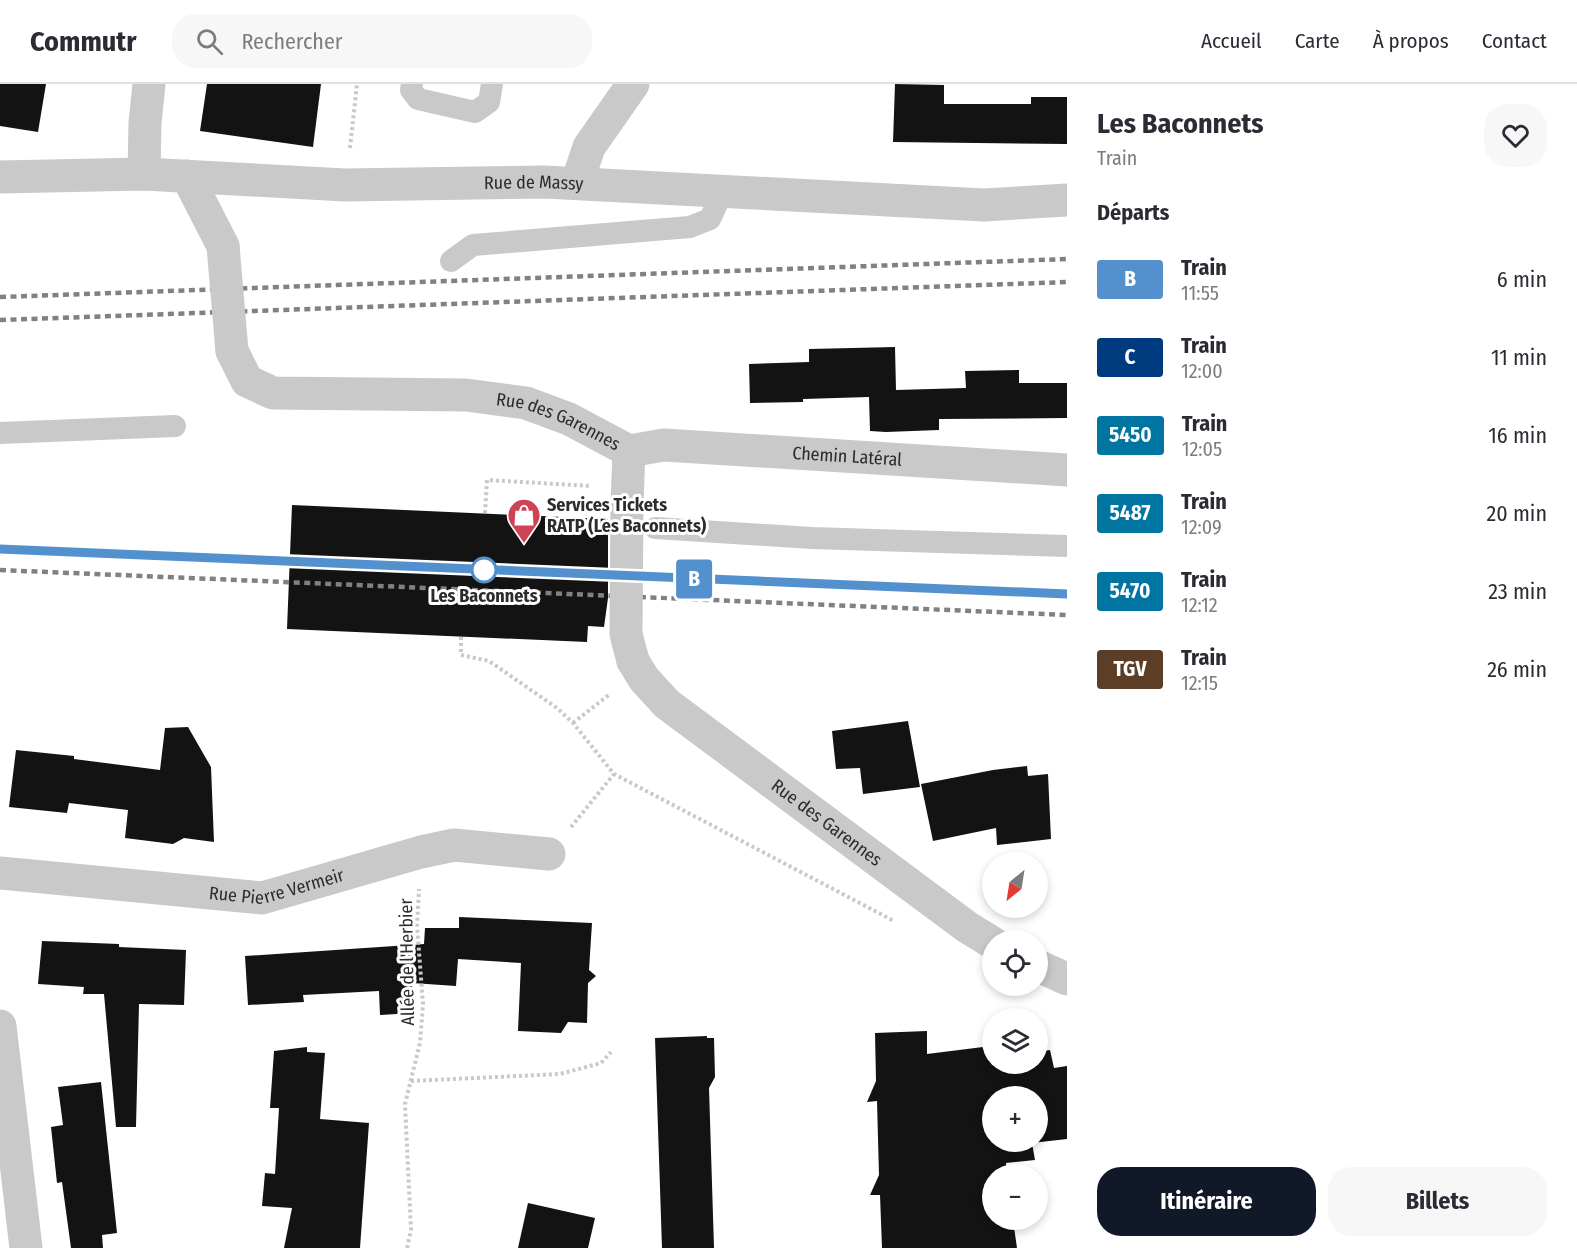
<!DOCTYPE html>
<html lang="fr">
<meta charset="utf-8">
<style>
:root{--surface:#fff;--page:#f7f7f7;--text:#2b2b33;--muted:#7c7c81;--line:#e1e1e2;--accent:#111827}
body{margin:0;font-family:"Fira Sans Condensed",sans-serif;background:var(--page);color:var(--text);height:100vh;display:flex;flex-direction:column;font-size:22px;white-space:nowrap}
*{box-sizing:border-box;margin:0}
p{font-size:20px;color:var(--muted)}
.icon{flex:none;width:33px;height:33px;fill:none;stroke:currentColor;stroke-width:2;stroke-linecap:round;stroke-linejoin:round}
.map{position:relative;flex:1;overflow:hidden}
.panel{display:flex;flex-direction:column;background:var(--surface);width:510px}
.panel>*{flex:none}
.badge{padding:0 12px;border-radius:4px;font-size:21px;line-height:39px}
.needle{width:39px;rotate:210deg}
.controls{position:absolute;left:982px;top:768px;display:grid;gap:12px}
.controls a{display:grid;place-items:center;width:66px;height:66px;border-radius:50%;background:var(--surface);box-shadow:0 3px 9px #0003;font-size:30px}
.map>.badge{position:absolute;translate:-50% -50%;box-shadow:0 0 0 3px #fff}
h2{padding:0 30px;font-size:22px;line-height:54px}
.round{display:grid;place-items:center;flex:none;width:63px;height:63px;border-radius:24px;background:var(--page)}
.overview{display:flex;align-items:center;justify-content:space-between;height:102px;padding:0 30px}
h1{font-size:28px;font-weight:700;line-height:45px}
.primary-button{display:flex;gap:12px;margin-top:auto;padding:12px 30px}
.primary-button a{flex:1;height:69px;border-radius:24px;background:var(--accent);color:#fff;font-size:24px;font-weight:700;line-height:69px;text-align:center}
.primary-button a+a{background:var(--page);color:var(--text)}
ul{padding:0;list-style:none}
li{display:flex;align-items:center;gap:18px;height:78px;padding:0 30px}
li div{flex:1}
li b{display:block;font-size:22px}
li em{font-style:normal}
li .badge{min-width:66px;font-weight:700;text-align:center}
header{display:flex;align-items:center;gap:36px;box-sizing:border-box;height:84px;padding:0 30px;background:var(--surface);border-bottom:2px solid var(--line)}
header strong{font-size:28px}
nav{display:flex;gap:33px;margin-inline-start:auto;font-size:21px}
.search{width:420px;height:54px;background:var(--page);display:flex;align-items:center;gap:15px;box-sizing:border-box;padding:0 21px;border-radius:24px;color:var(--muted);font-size:22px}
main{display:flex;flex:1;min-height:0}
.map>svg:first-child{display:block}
.building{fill:#131313;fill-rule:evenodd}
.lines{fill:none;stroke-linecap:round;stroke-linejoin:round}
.path{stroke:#c9c9c9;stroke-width:4;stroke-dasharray:3 3;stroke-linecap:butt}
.service{stroke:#c9c9c9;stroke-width:22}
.minor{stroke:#c9c9c9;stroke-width:33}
.rail{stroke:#818181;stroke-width:4.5;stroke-dasharray:6 4.5;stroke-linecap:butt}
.minor-bridge{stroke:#c9c9c9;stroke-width:33}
.line-casing{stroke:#fff;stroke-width:14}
.line{stroke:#5291ce;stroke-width:9}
.stop-dot{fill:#fff;stroke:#5291ce;stroke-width:3}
.labels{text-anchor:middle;stroke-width:6;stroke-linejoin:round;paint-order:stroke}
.street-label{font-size:18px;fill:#2c2c2c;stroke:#fff}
.poi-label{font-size:18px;font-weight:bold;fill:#2c2c2c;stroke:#fff;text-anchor:start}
.stop-label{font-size:18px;font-weight:bold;fill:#2c2c2c;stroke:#fff}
</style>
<header>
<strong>Commutr</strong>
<div class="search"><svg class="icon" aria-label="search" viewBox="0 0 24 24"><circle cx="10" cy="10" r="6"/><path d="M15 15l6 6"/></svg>Rechercher</div>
<nav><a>Accueil</a><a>Carte</a><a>À propos</a><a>Contact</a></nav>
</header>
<main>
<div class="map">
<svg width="1067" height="1164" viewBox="0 0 1067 1164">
<rect width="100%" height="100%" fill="#fff"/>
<!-- building -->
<g class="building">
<path d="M 0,0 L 46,0 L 38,48 L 0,42 Z"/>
<path d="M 207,0 L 321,0 L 313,63 L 200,47 Z"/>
<path d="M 895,0 L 944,1 L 944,20 L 1031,20 L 1031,13 L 1067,13 L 1067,60 L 893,58 Z"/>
<path d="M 895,263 L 896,306 L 966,304 L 965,287 L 1019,286 L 1019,299 L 1067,299 L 1067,334 L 939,335 L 939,346 L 886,348 L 870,347 L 869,313 L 803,315 L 803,318 L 750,319 L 749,280 L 809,278 L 809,265 Z"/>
<path d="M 292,421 L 608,435 L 608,514 L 604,543 L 588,542 L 587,558 L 287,545 Z"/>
<path d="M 908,637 L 920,703 L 863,710 L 860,684 L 836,685 L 832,647 Z"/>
<path d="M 188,643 L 211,683 L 214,758 L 184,754 L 173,760 L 125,754 L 128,726 L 69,719 L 67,729 L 9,723 L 16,666 L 74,672 L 74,675 L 160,686 L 165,644 Z"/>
<path d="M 1027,682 L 1028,692 L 1048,690 L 1051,755 L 997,761 L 996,744 L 933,757 L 921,700 L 993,686 Z"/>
<path d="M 459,833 L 592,839 L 589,886 L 596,892 L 588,899 L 587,939 L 568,938 L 561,949 L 518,947 L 521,879 L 458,875 L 456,902 L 412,899 L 414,929 L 380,931 L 379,907 L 303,911 L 304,918 L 248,921 L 245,872 L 424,860 L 425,844 L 459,844 Z"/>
<path d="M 42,857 L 119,860 L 119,863 L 186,866 L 184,921 L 139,920 L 136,1043 L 116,1043 L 104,910 L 83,910 L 84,903 L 38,900 Z"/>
<path d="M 927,947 L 927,970 L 991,962 L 993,980 L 1038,980 L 1038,968 L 1050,966 L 1054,984 L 1067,982 L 1067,1055 L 1032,1059 L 1035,1076 L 1006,1079 L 1007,1090 L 993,1090 L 993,1136 L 1013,1136 L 1017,1164 L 882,1164 L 880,1111 L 870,1111 L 879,1091 L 877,1017 L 867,1018 L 876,997 L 875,949 ZM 993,1012 L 1038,1012 L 1038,1058 L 993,1058 Z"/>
<path d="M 707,952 L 707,954 L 714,954 L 715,993 L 709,1004 L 714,1164 L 662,1164 L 655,954 Z"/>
<path d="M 307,963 L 307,968 L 325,969 L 320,1035 L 369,1039 L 360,1164 L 284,1164 L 292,1124 L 262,1122 L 265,1089 L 275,1090 L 279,1024 L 270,1024 L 274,967 Z"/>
<path d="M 101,998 L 117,1149 L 102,1151 L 103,1164 L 71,1164 L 62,1098 L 57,1099 L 51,1043 L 63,1041 L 58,1003 Z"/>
<path d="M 528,1119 L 595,1134 L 588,1164 L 518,1164 Z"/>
</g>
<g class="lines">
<!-- path -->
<g class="path">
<path d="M 350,64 L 357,0"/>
<path d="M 485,429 L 487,396 L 591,402"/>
<path d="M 461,553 L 461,571 L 489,577 L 557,624 L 573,639 L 614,690 L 894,837"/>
<path d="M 573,639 L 610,610"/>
<path d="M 571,743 L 614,690"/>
<path d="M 411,997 L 560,990 L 601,979 L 611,968"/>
<path d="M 407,1164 L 411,1146 L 405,1020 L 420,959 L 423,920 L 417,842 L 419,805"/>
</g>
<!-- service -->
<g class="service">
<path d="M 412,0 L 411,6 L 418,15 L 475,28 L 489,18 L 492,0"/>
<path d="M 451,177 L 473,161 L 690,143 L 710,135 L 723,107"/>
<path d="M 0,349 L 175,342"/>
<path d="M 655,444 L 812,454 L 1067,462"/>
</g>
<!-- minor -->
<g class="minor">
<path d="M 144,90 L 145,39 L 149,0"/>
<path d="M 187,92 L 223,162"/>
<path id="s1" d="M 0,93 L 144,90 L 345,101 L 545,98 L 984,121 L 1067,116"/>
<path d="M 577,99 L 589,63 L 633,0"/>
<path id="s2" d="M 232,267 L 247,297 L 273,309 L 466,311 L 526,319 L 569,335 L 629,367 L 627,420"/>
<path id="s3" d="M 629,367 L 664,361 L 1067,386"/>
<path id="s4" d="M 633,577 L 644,595 L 667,620 L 967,843 L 993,859"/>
<path id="s5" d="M 0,789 L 262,814 L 421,768 L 454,761 L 549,770"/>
<path d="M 1038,882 L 1067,895"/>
<path d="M 0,942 L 26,1164"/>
</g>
<!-- rail -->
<g class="rail">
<path d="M 0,213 L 1067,175"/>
<path d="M 0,236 L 1067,198"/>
<path d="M 0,465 L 1067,510"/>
<path d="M 0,486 L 1067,531"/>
</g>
<!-- minor-bridge -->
<g class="minor-bridge">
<path d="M 223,162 L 232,267"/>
<path d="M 627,420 L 626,550 L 633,577"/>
</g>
</g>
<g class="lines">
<defs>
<path id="line" d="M 0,465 L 1067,510"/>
</defs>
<!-- line casing -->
<use href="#line" class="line-casing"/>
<!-- line -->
<use href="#line" class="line"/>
</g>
<!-- icons -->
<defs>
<symbol id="shop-pin" viewBox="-11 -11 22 30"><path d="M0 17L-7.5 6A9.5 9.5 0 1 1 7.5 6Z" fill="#cf4255" stroke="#fff"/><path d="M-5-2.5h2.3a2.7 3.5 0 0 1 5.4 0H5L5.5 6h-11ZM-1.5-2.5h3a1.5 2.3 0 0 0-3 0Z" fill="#fff"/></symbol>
</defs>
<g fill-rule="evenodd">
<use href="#shop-pin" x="505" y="412" width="38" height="52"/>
</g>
<!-- markers -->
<circle class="stop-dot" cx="484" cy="486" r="12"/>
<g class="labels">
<!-- street labels -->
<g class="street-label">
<text dy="6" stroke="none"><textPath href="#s1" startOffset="534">Rue de Massy</textPath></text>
<text dy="6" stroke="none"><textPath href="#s2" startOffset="352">Rue des Garennes</textPath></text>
<text dy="6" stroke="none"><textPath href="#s3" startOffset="219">Chemin Latéral</textPath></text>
<text dy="6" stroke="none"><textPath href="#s4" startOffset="254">Rue des Garennes</textPath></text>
<text dy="6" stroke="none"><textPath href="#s5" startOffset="279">Rue Pierre Vermeir</textPath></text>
<text transform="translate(407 878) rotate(-91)" y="6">Allée de l'Herbier</text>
</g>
<!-- poi labels -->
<g class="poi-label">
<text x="547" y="427">Services Tickets<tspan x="547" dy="21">RATP (Les Baconnets)</tspan></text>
</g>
<!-- stop labels -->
<g class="stop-label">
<text x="484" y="518">Les Baconnets</text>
</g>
</g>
</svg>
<div class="controls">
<a><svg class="needle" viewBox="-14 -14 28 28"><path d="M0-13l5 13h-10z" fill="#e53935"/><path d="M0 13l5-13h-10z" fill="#7c7c81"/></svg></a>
<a><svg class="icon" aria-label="locate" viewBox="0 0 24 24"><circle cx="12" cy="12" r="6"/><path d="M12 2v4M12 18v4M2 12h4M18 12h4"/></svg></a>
<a><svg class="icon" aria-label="layers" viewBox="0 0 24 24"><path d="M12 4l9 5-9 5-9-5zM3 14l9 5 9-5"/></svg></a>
<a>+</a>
<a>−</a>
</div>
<b class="badge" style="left:694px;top:495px;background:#5291ce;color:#fff">B</b>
</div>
<section class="panel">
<div class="overview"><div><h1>Les Baconnets</h1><p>Train</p></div><a class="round"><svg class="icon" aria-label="heart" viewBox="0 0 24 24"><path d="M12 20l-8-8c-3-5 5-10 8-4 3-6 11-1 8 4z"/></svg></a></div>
<h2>Départs</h2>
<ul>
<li><span class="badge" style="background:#5291ce;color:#fff">B</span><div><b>Train</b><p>11:55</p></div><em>6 min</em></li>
<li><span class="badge" style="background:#003b80;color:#fff">C</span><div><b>Train</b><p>12:00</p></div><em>11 min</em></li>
<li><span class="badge" style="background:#0075a1;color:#fff">5450</span><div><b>Train</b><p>12:05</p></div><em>16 min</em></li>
<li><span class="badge" style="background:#0075a1;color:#fff">5487</span><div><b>Train</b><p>12:09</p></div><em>20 min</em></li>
<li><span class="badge" style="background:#0075a1;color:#fff">5470</span><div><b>Train</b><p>12:12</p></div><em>23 min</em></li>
<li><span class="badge" style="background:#5c3e26;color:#fff">TGV</span><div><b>Train</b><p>12:15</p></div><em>26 min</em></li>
</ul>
<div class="primary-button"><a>Itinéraire</a><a>Billets</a></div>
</section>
</main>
